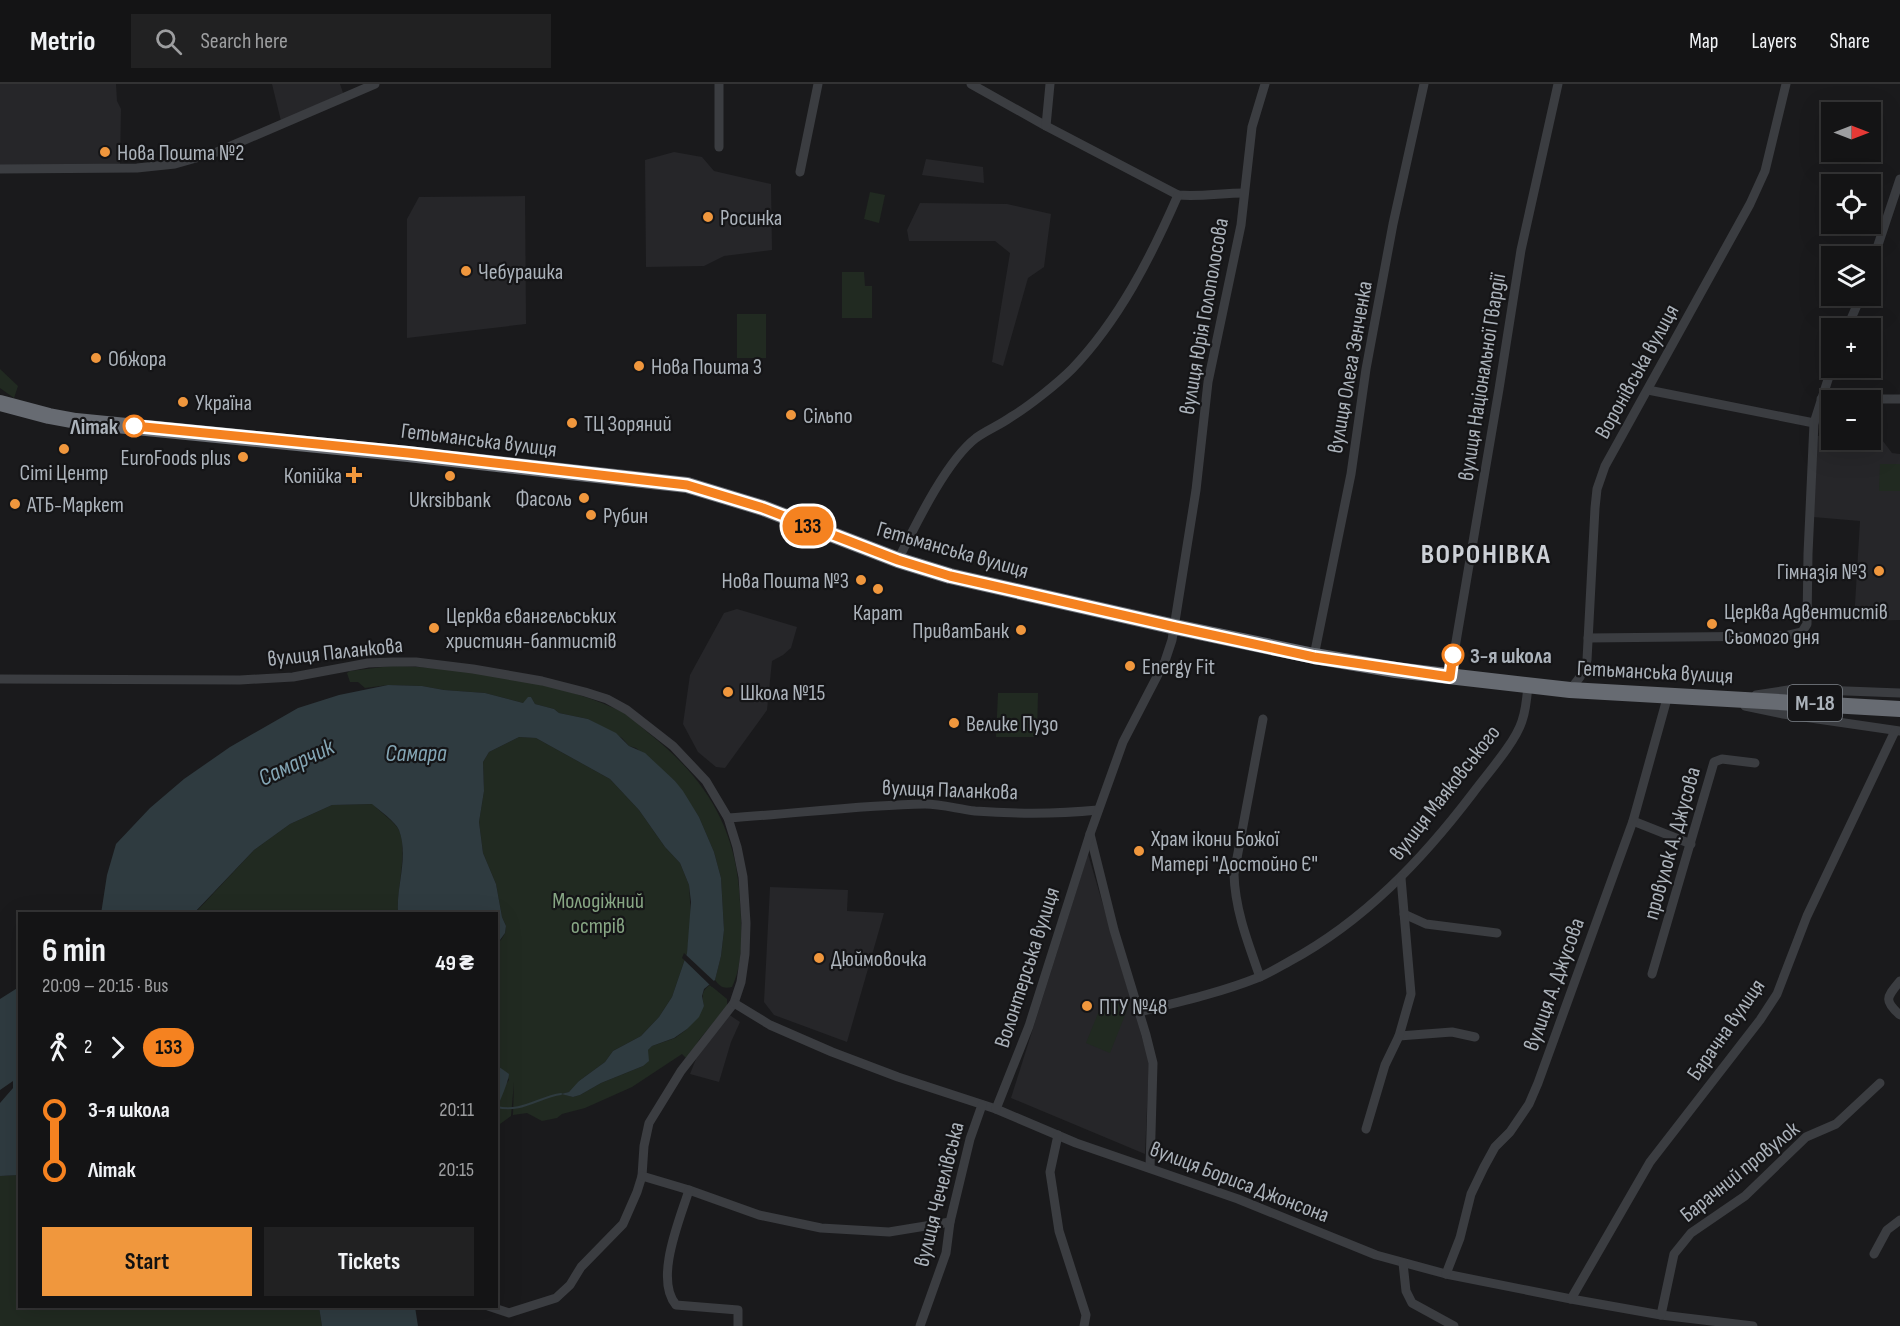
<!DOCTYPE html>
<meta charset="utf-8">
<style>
:root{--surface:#141415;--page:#212122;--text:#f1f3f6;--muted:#9d9ea0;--line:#333334;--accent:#f0973d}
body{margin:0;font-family:"Sofia Sans Condensed",sans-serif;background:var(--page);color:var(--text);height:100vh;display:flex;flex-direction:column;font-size:22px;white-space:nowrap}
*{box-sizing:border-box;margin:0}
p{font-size:20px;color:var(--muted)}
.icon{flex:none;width:33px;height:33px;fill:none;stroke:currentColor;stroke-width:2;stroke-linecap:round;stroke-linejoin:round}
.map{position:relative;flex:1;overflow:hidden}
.drawer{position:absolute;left:18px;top:828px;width:480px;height:396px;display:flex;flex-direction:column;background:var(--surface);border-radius:0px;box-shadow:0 6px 24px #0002,0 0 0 2px var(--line)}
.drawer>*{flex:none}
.badge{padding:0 12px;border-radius:20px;font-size:21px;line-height:39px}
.needle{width:39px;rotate:90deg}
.fabs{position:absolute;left:1821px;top:18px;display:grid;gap:12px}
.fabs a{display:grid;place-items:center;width:60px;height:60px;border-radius:0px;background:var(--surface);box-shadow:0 6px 24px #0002,0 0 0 2px var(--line);font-size:30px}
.map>.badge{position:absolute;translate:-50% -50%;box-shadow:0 0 0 3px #fff}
.legs{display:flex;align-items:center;gap:9px;height:66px;padding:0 24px;font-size:20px}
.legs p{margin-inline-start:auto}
.summary{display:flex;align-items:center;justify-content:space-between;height:102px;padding:0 24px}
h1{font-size:33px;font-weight:700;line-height:45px}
.cta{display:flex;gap:12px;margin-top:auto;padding:12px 24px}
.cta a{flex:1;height:69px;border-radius:0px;background:var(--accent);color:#111;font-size:24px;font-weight:700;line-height:69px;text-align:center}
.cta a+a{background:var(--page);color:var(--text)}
ul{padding:0 24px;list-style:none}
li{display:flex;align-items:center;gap:21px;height:60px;font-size:22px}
li i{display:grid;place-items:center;width:9px;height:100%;margin:0 8px;background:currentColor}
li i::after{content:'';width:15px;height:15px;margin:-8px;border:4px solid;border-radius:50%;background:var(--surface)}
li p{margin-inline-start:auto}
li:first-child i{background:linear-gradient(#0000 50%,currentColor 0)}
li:last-child i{background:linear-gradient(currentColor 50%,#0000 0)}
header{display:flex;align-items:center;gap:36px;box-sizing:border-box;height:84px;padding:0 30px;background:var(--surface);border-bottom:2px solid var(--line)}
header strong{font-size:28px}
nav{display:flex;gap:33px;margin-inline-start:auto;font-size:21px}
.search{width:420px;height:54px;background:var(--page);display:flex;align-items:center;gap:15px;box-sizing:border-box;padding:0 21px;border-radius:0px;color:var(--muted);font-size:22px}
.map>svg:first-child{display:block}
.built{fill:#262629}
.green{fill:#212a21}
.water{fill:#2f3b40}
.pier{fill:#1a1a1c}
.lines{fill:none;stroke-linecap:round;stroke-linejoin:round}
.stream{stroke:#2f3b40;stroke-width:2}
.street{stroke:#3b3d41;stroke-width:9}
.highway{stroke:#676b72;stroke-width:16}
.line-1-casing{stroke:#fff;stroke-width:14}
.line-1{stroke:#f58220;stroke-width:9}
.poi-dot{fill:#f0973d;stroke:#151517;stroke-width:2}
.stop-1-dot{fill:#fff;stroke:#f58220;stroke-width:3}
.labels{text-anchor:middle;stroke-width:4.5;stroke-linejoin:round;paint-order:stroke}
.shield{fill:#151517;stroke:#7f848a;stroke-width:1.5}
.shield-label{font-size:21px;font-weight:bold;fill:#acb3bb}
.poi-label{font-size:22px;fill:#acb3bb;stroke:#151517;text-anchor:start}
.street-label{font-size:22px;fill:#acb3bb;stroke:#151517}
.stop-label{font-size:22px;font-weight:bold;fill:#acb3bb;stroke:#151517;text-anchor:end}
.park-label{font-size:22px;fill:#87a684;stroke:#151517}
.water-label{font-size:24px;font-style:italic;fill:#84a6b5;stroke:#151517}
.district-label{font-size:28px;font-weight:bold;letter-spacing:1.5px;fill:#cdd1d7;stroke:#151517}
</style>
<header>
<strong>Metrio</strong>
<div class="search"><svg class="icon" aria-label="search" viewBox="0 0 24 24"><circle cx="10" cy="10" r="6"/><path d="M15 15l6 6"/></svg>Search here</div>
<nav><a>Map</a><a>Layers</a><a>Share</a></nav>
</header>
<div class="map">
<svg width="1900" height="1242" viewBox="0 0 1900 1242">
<rect width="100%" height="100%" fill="#1a1a1c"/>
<!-- built -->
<g class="built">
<path d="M 0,0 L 116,0 L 117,17 L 121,25 L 120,81 L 0,81 Z"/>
<path d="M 272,0 L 340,0 L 343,9 L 281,37 Z"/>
<path d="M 674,68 L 702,73 L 714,87 L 771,100 L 772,166 L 724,172 L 704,182 L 646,183 L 645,76 Z"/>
<path d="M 926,75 L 983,83 L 984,99 L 922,91 Z"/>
<path d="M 525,112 L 526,240 L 407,254 L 407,135 L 419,113 Z"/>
<path d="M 920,119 L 1007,120 L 1051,130 L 1044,183 L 1028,194 L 1003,282 L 992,278 L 1010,169 L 995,157 L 909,157 L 907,146 Z"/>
<path d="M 1817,352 L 1831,352 L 1832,356 L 1870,356 L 1871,352 L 1879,352 L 1892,369 L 1900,370 L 1900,536 L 1854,537 L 1860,437 L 1813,433 Z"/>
<path d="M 737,525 L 797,543 L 791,564 L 783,571 L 772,577 L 767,626 L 725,684 L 716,683 L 698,668 L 683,640 L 690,591 L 724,529 Z"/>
<path d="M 1088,770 L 1149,977 L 1145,1070 L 1011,1014 Z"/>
<path d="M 770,803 L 848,806 L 847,827 L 884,829 L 847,958 L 774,931 L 764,918 Z"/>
<path d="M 728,930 L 740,938 L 731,958 L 719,998 L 690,990 L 696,975 Z"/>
</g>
<!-- green -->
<g class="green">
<path d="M 870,108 L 885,111 L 879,139 L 864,135 Z"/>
<path d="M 842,188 L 864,188 L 865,202 L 872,202 L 872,234 L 842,234 Z"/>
<rect x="737" y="230" width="29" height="44"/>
<path d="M 0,285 L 18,302 L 14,314 L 0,304 Z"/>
<path d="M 1880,380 L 1900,380 L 1900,407 L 1879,407 Z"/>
<path d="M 391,582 C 459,583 562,598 622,628 C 633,634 642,644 651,651 C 702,692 733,738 739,804 C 741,836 746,873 732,903 C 724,905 720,903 715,896 L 721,872 L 724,846 L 721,794 L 714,768 L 699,733 L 675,697 L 636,664 L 629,662 L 622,654 L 588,635 L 559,629 L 554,625 L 535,620 L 531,613 L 523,619 L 485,609 L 444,606 L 422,602 L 388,601 L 365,604 L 358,598 L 350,598 L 347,589 L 350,587 Z"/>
<path d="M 998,609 L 1038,609 L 1037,653 L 996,653 Z"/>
<path d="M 519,653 L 536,654 L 610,695 L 639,726 L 665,763 L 680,779 L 689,801 L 691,833 L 687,869 L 672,913 L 659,933 L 641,952 L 613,967 L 605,978 L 579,997 L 575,1004 L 569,1008 L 562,1010 L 573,1013 L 580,1011 L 601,999 L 643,982 L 648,966 L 652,962 L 675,954 L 687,945 L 704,922 C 702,913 701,907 710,901 L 727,915 L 727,922 L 699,956 L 688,976 L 682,970 L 632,1003 L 585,1024 L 562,1030 L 557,1034 L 542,1037 L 527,1029 L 513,1031 L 514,998 L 511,1032 L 500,1040 L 497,1039 C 497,1025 499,1007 509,996 C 505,986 499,984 496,978 L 497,858 L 501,856 L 505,849 L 506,842 L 502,833 L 496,800 L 483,769 L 479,738 L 484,707 L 483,678 L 489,668 Z"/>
<path d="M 373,720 C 380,728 390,734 397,743 C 410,759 396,807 398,829 L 194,830 L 254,766 L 290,740 L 332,721 Z"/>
<path d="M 1105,912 L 1129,921 L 1110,969 L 1086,959 Z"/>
<path d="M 19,1091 L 20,1222 L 319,1223 L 322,1242 L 0,1242 L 0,1092 Z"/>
</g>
<!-- water -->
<g class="water">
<path d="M 388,601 L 422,602 L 444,606 L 485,609 L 523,619 L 528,613 L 531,613 L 535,620 L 554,625 L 559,629 L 588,635 L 616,649 L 629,662 L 645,669 L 675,697 L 683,707 L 699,733 L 714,768 L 721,794 L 724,846 L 721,872 L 715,896 L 704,905 L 702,912 L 704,922 L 699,933 L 687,945 L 674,954 L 652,962 L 648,966 L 649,977 L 643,982 L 601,999 L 580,1011 L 573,1013 L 561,1010 L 569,1008 L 579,997 L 605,978 L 613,967 L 641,952 L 659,933 L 672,913 L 687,869 L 691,818 L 689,801 L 680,779 L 665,763 L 639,726 L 610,695 L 536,654 L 519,653 L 489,668 L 483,678 L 484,707 L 479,738 L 483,769 L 496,800 L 502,833 L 506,842 L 505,849 L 500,856 L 497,858 L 496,830 L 398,829 C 396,802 409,773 399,746 C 395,737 380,727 372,720 L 332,721 L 290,740 L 254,766 L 194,829 L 101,830 L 107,791 L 116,760 L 150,724 L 184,695 L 230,663 L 298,624 L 339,611 Z"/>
<path d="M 19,903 L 19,1091 L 0,1092 L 0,1019 L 13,1004 L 13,997 L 0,1006 L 0,915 Z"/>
<path d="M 497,978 L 498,982 L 509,990 C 509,996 500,1017 497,1024 Z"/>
<path d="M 319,1223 L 415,1223 L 418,1242 L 322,1242 Z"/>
</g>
<!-- pier -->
<path class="pier" d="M 684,869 L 716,899 L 712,903 L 682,874 Z"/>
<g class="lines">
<!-- stream -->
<path class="stream" d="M 497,1023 C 521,1029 539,1013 561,1010"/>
<!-- street -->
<g class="street">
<path d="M 719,0 L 719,63"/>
<path d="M 971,0 L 1046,42 L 1178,111 C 1200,113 1222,109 1244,109"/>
<path d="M 1046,42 L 1050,0"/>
<path d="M 0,85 L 137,84 L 175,80 L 217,68 L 375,0"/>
<path d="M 800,88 L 818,0"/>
<path d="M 1870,185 L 1900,95"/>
<path d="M 1847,244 L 1861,212"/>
<path d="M 1648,306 L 1814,339"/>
<path d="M 1821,315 L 1900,315"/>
<path d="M 898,476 C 915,442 946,377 976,354 C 987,346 1000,341 1011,333 C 1028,323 1058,299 1072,285 C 1119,236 1151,173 1178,111"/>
<path d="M 1588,554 L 1785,552 L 1802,548 L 1807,540 L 1808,470 L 1814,339 L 1832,283"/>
<path d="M 1314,572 L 1351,390 L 1366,285 L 1393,140 L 1424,0"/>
<path d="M 1450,593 L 1499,305 L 1521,166 L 1558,0"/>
<path d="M 0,595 L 240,596 L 293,593 L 368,579 L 392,578 L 416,578 L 473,585 L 542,597 L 585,608 L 607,615 L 627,626 L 673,662 L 706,697 L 728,734 L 737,763 L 743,793 L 746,839 L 745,870 L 741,898 L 734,919 L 681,987 L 649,1039 L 644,1062 L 642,1092 L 637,1108 L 623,1140 L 581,1183 L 570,1201 L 556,1214 L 509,1229 L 488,1222"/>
<path d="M 1570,606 L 1580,593 L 1587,576 L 1595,424 L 1597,405 L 1605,382 L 1750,120 L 1765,87 L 1786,0"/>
<path d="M 1756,611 L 1794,605 L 1900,609"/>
<path d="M 1745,622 L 1783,630 L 1900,647"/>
<path d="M 728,734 C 794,730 859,721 925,720 C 941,720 958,725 975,727 C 1016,730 1058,730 1098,726"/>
<path d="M 1633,737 L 1691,760"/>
<path d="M 1090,750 L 1114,846 L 1146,951 L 1153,979 L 1150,1084"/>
<path d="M 1404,830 L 1426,840 L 1497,849"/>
<path d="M 1652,890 L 1714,678 L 1722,675 L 1755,679"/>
<path d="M 1260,893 C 1248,859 1235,826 1234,790 L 1263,635"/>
<path d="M 1900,897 C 1887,913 1883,916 1900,931"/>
<path d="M 734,919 L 770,941 L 832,968 L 898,993 L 996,1025 L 1076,1059 L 1238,1115 L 1376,1171 L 1446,1190 L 1571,1215 L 1661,1231 L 1753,1242"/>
<path d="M 1139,928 C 1179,918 1219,909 1257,894 C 1268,890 1279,883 1290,877 C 1364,837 1422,776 1473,709 C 1487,690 1515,659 1522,637 C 1526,626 1527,613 1528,601"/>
<path d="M 1399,952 L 1452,948 L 1475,953"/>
<path d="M 996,1025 L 1029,942 L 1090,750 L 1123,658 L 1165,577 L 1172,556 L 1196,406 L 1208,298 L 1241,141 L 1252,43 L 1265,0"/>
<path d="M 1366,1045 L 1385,981 L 1399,952 L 1411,910 L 1401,794"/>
<path d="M 1058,1051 L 1050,1088 L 1059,1147 L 1086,1231 L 1084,1242"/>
<path d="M 642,1092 L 689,1106 L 759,1131 L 821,1144 L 889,1148 L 950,1138"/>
<path d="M 689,1106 C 680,1135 654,1195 676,1221 L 738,1226 L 738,1242"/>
<path d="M 1874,1170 L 1887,1146 L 1900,1136"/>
<path d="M 1403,1179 L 1406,1207 L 1412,1219 L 1454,1242"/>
<path d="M 1446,1190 L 1460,1154 L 1471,1110 L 1484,1083 L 1495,1063 L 1510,1048 L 1529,1020 L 1538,999 L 1633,737 L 1668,611"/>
<path d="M 1571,1215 L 1650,1078 L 1760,936 L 1777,910 L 1807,832 L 1895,647"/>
<path d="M 1661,1231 L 1674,1170 L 1691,1149 L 1745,1112 L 1806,1053 L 1836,1040 L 1880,999"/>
<path d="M 920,1242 L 946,1169 L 950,1138 L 970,1055 L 982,1021"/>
</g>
<!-- highway -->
<path class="highway" d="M 0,319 L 49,332 L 76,337 L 408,370 L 687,401 L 763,424 L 898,476 L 950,492 L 1175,543 L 1314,572 L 1396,586 L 1570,606 L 1900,625"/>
</g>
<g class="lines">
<defs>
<path id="line-1" d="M 134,342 L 408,369 L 687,401 L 763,424 L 898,476 L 950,492 L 1175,543 L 1314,573 L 1450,593 L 1453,571"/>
</defs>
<!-- line-1 casing -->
<use href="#line-1" class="line-1-casing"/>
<!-- line-1 -->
<use href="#line-1" class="line-1"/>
</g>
<!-- markers -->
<g class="poi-dot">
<circle cx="105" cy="68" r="6"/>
<circle cx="708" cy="133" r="6"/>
<circle cx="466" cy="187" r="6"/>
<circle cx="96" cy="274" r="6"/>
<circle cx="639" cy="282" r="6"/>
<circle cx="183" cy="318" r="6"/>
<circle cx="791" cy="331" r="6"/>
<circle cx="572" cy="339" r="6"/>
<circle cx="64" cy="365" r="6"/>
<circle cx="243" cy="373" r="6"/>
<path d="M351 382h6v6h6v6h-6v6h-6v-6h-6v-6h6z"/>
<circle cx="450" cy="392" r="6"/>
<circle cx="584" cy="414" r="6"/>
<circle cx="15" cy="420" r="6"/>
<circle cx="591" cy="431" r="6"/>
<circle cx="1879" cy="487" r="6"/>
<circle cx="861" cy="496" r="6"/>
<circle cx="878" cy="505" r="6"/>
<circle cx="1712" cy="540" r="6"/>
<circle cx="434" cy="544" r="6"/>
<circle cx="1021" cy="546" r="6"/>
<circle cx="1130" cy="582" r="6"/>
<circle cx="728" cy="608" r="6"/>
<circle cx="954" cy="639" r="6"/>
<circle cx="1139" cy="767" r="6"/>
<circle cx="819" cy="874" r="6"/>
<circle cx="1087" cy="922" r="6"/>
</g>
<g class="stop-1-dot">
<circle cx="134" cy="342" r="10"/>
<circle cx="1453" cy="571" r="10"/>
</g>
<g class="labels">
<!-- shield labels -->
<rect class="shield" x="1788" y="601" width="54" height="36" rx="4.5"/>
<g class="shield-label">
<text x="1815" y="626">М-18</text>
</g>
<!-- poi labels -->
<g class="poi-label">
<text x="117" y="76">Нова Пошта №2</text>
<text x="720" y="141">Росинка</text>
<text x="478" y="195">Чебурашка</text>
<text x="108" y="282">Обжора</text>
<text x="651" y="290">Нова Пошта 3</text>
<text x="195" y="326">Україна</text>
<text x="803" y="339">Сільпо</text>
<text x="584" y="347">ТЦ Зоряний</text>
<text x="231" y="381" text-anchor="end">EuroFoods plus</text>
<text x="64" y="396" text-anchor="middle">Сіті Центр</text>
<text x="342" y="399" text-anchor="end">Копійка</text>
<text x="572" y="422" text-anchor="end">Фасоль</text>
<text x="450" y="423" text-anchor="middle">Ukrsibbank</text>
<text x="27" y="428">АТБ-Маркет</text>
<text x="603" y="439">Рубин</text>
<text x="1867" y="495" text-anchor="end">Гімназія №3</text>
<text x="849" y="504" text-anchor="end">Нова Пошта №3</text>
<text x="1724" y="535">Церква Адвентистів<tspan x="1724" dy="25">Сьомого дня</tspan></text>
<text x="878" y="536" text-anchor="middle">Карат</text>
<text x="446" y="539">Церква євангельських<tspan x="446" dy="25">християн-баптистів</tspan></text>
<text x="1009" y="554" text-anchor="end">ПриватБанк</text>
<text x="1142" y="590">Energy Fit</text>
<text x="740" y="616">Школа №15</text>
<text x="966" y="647">Велике Пузо</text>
<text x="1151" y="762">Храм ікони Божої<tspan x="1151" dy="25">Матері "Достойно Є"</tspan></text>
<text x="831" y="882">Дюймовочка</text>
<text x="1099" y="930">ПТУ №48</text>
</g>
<!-- street labels -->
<g class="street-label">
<text transform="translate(1203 232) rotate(-80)" y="8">вулиця Юрія Голополосова</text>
<text transform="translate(1349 283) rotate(-80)" y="8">вулиця Олега Зенченка</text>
<text transform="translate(1636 287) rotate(-61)" y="8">Воронівська вулиця</text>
<text transform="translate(1481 293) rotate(-81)" y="8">вулиця Національної Гвардії</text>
<text transform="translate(479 355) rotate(7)" y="8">Гетьманська вулиця</text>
<text transform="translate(953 465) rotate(16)" y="8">Гетьманська вулиця</text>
<text transform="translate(335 567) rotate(-6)" y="8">вулиця Паланкова</text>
<text transform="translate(1655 587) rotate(3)" y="8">Гетьманська вулиця</text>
<text transform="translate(950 705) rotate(2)" y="8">вулиця Паланкова</text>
<text transform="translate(1444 708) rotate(-52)" y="8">вулиця Маяковського</text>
<text transform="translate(1671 759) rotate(-74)" y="8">провулок А. Джусова</text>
<text transform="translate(1026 883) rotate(-72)" y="8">Волонтерська вулиця</text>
<text transform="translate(1553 900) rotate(-70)" y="8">вулиця А. Джусова</text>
<text transform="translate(1725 945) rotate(-55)" y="8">Барачна вулиця</text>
<text transform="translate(1739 1087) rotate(-39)" y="8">Барачний провулок</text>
<text transform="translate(1240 1097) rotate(21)" y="8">вулиця Бориса Джонсона</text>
<text transform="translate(938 1110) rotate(-76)" y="8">вулиця Чечелівська</text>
</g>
<!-- stop labels -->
<g class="stop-label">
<text x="118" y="350">Літак</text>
<text x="1470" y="579" text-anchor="start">3-я школа</text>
</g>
<!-- park labels -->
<g class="park-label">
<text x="598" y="824">Молодіжний<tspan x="598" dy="25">острів</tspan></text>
</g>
<!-- water labels -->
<g class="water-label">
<text x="416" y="677">Самара</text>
<text transform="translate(296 678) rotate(-25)" y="8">Самарчик</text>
</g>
<!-- district labels -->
<g class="district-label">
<text x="1486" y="479">ВОРОНІВКА</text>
</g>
</g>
</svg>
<div class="fabs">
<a><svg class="needle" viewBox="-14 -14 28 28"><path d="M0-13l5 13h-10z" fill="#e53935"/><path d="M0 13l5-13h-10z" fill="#9d9ea0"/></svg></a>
<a><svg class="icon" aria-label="locate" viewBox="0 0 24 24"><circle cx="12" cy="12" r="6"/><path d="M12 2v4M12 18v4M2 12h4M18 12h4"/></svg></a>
<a><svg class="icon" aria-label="layers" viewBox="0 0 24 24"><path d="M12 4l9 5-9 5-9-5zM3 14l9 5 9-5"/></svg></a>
<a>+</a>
<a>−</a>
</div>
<b class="badge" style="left:808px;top:442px;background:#f58220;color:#111">133</b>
<section class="drawer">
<div class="summary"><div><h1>6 min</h1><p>20:09 – 20:15 · Bus</p></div><b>49 ₴</b></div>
<div class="legs"><svg class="icon" aria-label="walk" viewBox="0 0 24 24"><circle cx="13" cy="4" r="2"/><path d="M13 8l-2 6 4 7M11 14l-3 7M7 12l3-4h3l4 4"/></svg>2<svg class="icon" aria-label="forward" viewBox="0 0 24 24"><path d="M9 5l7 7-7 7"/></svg><b class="badge" style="background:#f58220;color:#111">133</b></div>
<ul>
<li><i style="color:#f58220"></i><b>3-я школа</b><p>20:11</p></li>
<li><i style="color:#f58220"></i><b>Літак</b><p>20:15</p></li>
</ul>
<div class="cta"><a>Start</a><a>Tickets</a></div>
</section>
</div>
